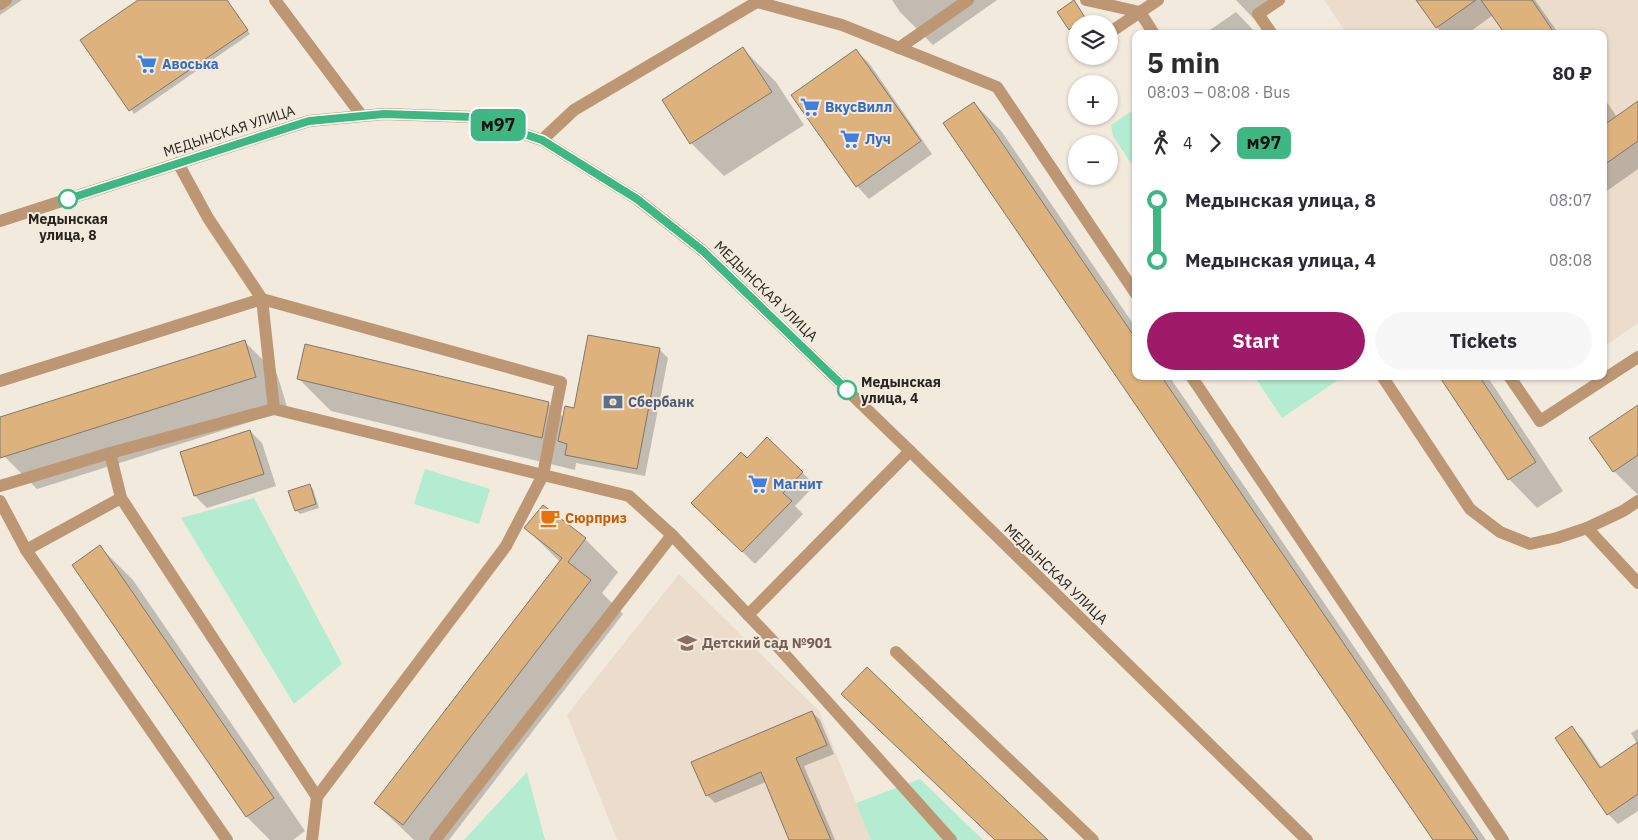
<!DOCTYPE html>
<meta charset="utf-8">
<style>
:root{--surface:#fff;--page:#f7f7f7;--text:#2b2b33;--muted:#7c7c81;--accent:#9f1a69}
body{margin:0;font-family:"IBM Plex Sans",sans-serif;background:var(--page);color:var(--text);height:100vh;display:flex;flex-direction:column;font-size:19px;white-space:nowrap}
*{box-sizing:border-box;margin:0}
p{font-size:16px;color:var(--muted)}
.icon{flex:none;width:28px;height:28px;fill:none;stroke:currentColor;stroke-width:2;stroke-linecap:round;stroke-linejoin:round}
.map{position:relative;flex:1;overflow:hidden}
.details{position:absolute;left:1132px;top:30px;width:475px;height:350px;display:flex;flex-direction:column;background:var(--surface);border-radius:10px;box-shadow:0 1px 4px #0004}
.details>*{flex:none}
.badge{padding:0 10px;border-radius:8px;font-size:18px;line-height:32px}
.fabs{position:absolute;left:1068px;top:15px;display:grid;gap:10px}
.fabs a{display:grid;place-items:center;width:50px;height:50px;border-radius:50%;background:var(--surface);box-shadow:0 1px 4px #0004;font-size:25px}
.map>.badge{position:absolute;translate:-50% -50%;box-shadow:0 0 0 2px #fff}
.legs{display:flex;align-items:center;gap:8px;height:55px;padding:0 15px;font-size:16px}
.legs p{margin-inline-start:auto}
.overview{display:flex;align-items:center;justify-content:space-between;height:85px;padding:0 15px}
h1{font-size:28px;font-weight:800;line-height:38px}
.cta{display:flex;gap:10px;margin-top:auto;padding:10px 15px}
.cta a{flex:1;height:58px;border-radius:30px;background:var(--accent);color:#fff;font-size:20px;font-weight:800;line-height:58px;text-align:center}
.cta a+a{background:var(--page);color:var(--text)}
ul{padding:0 15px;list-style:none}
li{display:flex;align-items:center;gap:18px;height:60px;font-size:19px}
li i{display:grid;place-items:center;width:8px;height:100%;margin:0 6px;background:currentColor}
li i::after{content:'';width:12px;height:12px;margin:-6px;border:4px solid;border-radius:50%;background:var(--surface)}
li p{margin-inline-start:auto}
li:first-child i{background:linear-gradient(#0000 50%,currentColor 0)}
li:last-child i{background:linear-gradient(currentColor 50%,#0000 0)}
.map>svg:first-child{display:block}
.built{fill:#ebdccb}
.green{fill:#b3ecd0}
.shadow{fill:#0003}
.building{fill:#deb27c;stroke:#80776d}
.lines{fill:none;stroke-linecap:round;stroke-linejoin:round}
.minor{stroke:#bd9774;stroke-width:12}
.line-1-casing{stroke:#fff;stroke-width:11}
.line-1{stroke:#3eb782;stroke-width:8}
.stop-1-dot{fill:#fff;stroke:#3eb782;stroke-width:2.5}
.labels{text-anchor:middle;stroke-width:4;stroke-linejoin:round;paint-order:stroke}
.shop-label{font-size:14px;font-weight:bold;fill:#366cbe;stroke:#f3eade;text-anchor:start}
.street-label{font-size:14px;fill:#282420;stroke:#f3eade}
.stop-label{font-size:14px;font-weight:bold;fill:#282420;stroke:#f3eade}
.service-label{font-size:14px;font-weight:bold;fill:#4e5e75;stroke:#f3eade;text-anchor:start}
.food-label{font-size:14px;font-weight:bold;fill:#c56008;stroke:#f3eade;text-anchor:start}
.education-label{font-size:14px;font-weight:bold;fill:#785e54;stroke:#f3eade;text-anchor:start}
</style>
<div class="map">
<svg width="1638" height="840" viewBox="0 0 1638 840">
<rect width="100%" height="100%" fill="#f3eade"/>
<!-- built -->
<g class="built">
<path d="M 1324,0 L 1638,0 L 1638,323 L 1604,347 L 1604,34 L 1347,34 Z"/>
<path d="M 679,574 L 819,711 L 871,840 L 617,840 L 567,715 Z"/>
</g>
<!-- green -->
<g class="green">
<path d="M 1136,108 L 1136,171 L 1113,136 L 1111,125 Z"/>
<path d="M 1254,376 L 1344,376 L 1282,418 Z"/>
<path d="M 425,469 L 490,489 L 479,524 L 414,504 Z"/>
<path d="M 254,498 L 342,664 L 294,704 L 181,518 Z"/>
<path d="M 527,772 L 545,840 L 464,840 Z"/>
<path d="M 920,779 L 983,840 L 871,840 L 856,803 Z"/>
</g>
<!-- shadow -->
<g class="shadow">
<path d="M 0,0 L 22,0 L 0,15 Z"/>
<path d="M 140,0 L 227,0 L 250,34 L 134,114 L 82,40 Z"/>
<path d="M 892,0 L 997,0 L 933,45 L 900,12 Z"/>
<path d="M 1236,0 L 1279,0 L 1253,18 Z"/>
<path d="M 1417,0 L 1535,0 L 1559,34 L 1506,34 L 1493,15 L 1467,34 L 1443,34 L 1437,27 Z"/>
<path d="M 1077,6 L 1089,23 L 1076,24 L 1076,31 L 1074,33 L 1059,12 Z"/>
<path d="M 1236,12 L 1257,34 L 1212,34 L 1210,30 Z"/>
<path d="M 743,49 L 776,82 L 804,125 L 724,176 L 691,143 Z"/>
<path d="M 856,51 L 869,63 L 932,154 L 869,199 L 857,186 Z"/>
<path d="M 1604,98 L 1617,117 L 1638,102 L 1638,169 L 1604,193 Z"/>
<path d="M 974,103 L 1002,132 L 1136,328 L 1136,376 L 1169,376 L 1486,840 L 1434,840 L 945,123 Z"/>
<path d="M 244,341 L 277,374 L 288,410 L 37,489 L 4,456 L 0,444 L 0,418 Z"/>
<path d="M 660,350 L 668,358 L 645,476 L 576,463 L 575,470 L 331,411 L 298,378 L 548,403 L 564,418 Z"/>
<path d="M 1440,376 L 1487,376 L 1563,491 L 1537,508 L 1509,479 Z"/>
<path d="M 1638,406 L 1638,495 L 1614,471 Z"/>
<path d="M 250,431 L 262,443 L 276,486 L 207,508 L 195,496 L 181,453 Z"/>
<path d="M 768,439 L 815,485 L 795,506 L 803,514 L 755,564 L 693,503 L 747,460 Z"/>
<path d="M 309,486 L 313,489 L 319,508 L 300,514 L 296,510 Z"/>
<path d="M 543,507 L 585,539 L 618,572 L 602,593 L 623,614 L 449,840 L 414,840 L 375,803 L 560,562 L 526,528 Z"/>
<path d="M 100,547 L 133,580 L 305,831 L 293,840 L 270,840 L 247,817 L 74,565 Z"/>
<path d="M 843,694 L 1047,840 L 995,840 Z"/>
<path d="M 812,712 L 820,720 L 834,754 L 804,766 L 835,840 L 788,840 L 790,839 L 766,782 L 715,803 L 707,795 Z"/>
<path d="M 1572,728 L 1582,738 L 1602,768 L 1637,744 L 1631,733 L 1638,729 L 1638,811 L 1618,824 L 1608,814 Z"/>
</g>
<!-- building -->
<g class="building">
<path d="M 138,0 L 227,0 L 248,30 L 129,111 L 80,40 Z"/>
<path d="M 1074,0 L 1086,19 L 1076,24 L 1069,30 L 1057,12 Z"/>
<path d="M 1416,0 L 1476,0 L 1436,28 Z"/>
<path d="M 1481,0 L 1532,0 L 1555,34 L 1505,34 Z"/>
<path d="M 743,47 L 772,92 L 690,144 L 662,100 Z"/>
<path d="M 856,49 L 921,141 L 856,187 L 791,95 Z"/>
<path d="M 1638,101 L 1638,141 L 1604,165 L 1604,125 Z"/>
<path d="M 974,102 L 1136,339 L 1136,376 L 1161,376 L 1478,840 L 1433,840 L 943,123 Z"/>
<path d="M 588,335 L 660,348 L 637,469 L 565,455 L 567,444 L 558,441 L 565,406 L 574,408 Z"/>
<path d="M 245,340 L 256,377 L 0,458 L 0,417 Z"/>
<path d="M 305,344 L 549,402 L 542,438 L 297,379 Z"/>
<path d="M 1439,376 L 1479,376 L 1536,462 L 1508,480 Z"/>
<path d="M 1638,405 L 1638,455 L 1613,472 L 1589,438 Z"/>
<path d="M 250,430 L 264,474 L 194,496 L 180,452 Z"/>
<path d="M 767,437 L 803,472 L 783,493 L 792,501 L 742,552 L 691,503 L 741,452 L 747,458 Z"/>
<path d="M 310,484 L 316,504 L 295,511 L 288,491 Z"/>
<path d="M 543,505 L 586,538 L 568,562 L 591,580 L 403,825 L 374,803 L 562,558 L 524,528 Z"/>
<path d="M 100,545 L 274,798 L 246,817 L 72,565 Z"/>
<path d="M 867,667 L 948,745 L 1048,840 L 995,840 L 841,694 Z"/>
<path d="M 812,711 L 827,745 L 796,758 L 831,840 L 789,840 L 761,772 L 706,796 L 691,762 Z"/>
<path d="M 1572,726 L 1600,768 L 1638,742 L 1638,794 L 1607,815 L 1555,738 Z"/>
</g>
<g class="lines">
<!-- minor -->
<g class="minor">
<path d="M 275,0 L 362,116"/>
<path d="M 1086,0 L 1140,12 L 1154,34"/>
<path d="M 757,2 L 842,25 L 997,87 L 1136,294"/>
<path d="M 0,4 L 6,0"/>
<path d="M 1109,33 L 1158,0"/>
<path d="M 1272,34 L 1258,14 L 1279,0"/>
<path d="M 899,48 L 968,0"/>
<path d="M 542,140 L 574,110 L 760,0"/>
<path d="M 0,221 L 309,121 L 384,114 L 473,117 L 542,140 L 637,199 L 703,251 L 910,451 L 1307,840"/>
<path d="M 1191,376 L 1503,840"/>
<path d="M 1382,376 L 1470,509 L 1500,532 L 1530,544 L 1557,538 L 1587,528 L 1623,511 L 1638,501"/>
<path d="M 1509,376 L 1540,421 L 1638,357"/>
<path d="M 0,381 L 262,299 L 208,218 L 178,163"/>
<path d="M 274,409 L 262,299 L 561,382 L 543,475 L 506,546 L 317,797 L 312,840"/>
<path d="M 110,453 L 121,498 L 317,797"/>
<path d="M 0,486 L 110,453 L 274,409 L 629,496 L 672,535"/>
<path d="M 121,498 L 26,550 L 227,840"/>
<path d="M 0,501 L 26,550"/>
<path d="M 1587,528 L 1638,583"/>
<path d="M 748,615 L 910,451"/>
<path d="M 896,652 L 1093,840"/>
<path d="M 435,840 L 672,535 L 771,639 L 951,840"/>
</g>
</g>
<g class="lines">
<defs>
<path id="line-1" d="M 68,199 L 309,121 L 384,114 L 473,117 L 542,140 L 637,199 L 703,251 L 847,390"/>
</defs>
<!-- line-1 casing -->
<use href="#line-1" class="line-1-casing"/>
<!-- line-1 -->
<use href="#line-1" class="line-1"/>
</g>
<!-- icons -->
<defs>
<symbol id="supermarket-bare" viewBox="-9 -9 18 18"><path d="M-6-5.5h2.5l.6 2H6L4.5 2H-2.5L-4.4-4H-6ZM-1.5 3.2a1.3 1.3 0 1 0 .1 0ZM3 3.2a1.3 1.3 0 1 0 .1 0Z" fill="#3f7fe0" stroke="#f3eade" stroke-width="2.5" paint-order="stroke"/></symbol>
<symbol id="bank-bare" viewBox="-9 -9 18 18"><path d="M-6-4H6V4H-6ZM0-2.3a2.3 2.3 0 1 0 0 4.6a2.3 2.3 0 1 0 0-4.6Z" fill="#5c6f8a" stroke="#f3eade" stroke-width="2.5" paint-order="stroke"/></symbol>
<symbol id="cafe-bare" viewBox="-9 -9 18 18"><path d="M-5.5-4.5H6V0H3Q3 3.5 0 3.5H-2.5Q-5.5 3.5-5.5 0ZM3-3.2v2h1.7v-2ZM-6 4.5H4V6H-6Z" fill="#e8710a" stroke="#f3eade" stroke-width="2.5" paint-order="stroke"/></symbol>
<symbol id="school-bare" viewBox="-9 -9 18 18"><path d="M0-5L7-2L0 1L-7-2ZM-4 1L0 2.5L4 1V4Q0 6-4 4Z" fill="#8d6e63" stroke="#f3eade" stroke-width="2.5" paint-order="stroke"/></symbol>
</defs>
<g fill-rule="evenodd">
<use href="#supermarket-bare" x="133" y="50" width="28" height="28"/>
<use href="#supermarket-bare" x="796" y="93" width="28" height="28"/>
<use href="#supermarket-bare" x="836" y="125" width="28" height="28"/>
<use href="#bank-bare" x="599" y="388" width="28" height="28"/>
<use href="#supermarket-bare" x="744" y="470" width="28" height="28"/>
<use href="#cafe-bare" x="536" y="504" width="28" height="28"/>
<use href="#school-bare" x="673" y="629" width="28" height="28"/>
</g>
<!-- markers -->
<g class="stop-1-dot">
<circle cx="68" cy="199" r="9"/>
<circle cx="847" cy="390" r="9"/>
</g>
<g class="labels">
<!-- shop labels -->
<g class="shop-label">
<text x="162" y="69">Авоська</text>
<text x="825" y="112">ВкусВилл</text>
<text x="865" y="144">Луч</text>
<text x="773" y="489">Магнит</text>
</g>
<!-- street labels -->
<g class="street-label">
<text transform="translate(229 131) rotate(-18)" y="5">МЕДЫНСКАЯ УЛИЦА</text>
<text transform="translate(766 291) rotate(44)" y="5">МЕДЫНСКАЯ УЛИЦА</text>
<text transform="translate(1056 574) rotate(44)" y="5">МЕДЫНСКАЯ УЛИЦА</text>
</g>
<!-- stop labels -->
<g class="stop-label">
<text x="68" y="224">Медынская<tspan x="68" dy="16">улица, 8</tspan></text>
<text x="861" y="387" text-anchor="start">Медынская<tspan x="861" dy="16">улица, 4</tspan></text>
</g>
<!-- service labels -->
<g class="service-label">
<text x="628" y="407">Сбербанк</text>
</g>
<!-- food labels -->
<g class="food-label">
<text x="565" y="523">Сюрприз</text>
</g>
<!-- education labels -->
<g class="education-label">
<text x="702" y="648">Детский сад №901</text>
</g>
</g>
</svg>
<div class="fabs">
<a><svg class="icon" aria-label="layers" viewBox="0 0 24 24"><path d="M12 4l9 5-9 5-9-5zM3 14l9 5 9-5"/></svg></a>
<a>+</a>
<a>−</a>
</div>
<b class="badge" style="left:498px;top:125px;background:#3eb782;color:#111">м97</b>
<section class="details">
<div class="overview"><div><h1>5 min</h1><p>08:03 – 08:08 · Bus</p></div><b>80 ₽</b></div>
<div class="legs"><svg class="icon" aria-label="walk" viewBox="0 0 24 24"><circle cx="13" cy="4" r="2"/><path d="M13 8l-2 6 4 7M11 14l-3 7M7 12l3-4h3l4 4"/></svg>4<svg class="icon" aria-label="forward" viewBox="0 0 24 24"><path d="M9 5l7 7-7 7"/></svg><b class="badge" style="background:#3eb782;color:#111">м97</b></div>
<ul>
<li><i style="color:#3eb782"></i><b>Медынская улица, 8</b><p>08:07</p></li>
<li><i style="color:#3eb782"></i><b>Медынская улица, 4</b><p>08:08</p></li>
</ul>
<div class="cta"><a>Start</a><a>Tickets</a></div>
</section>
</div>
